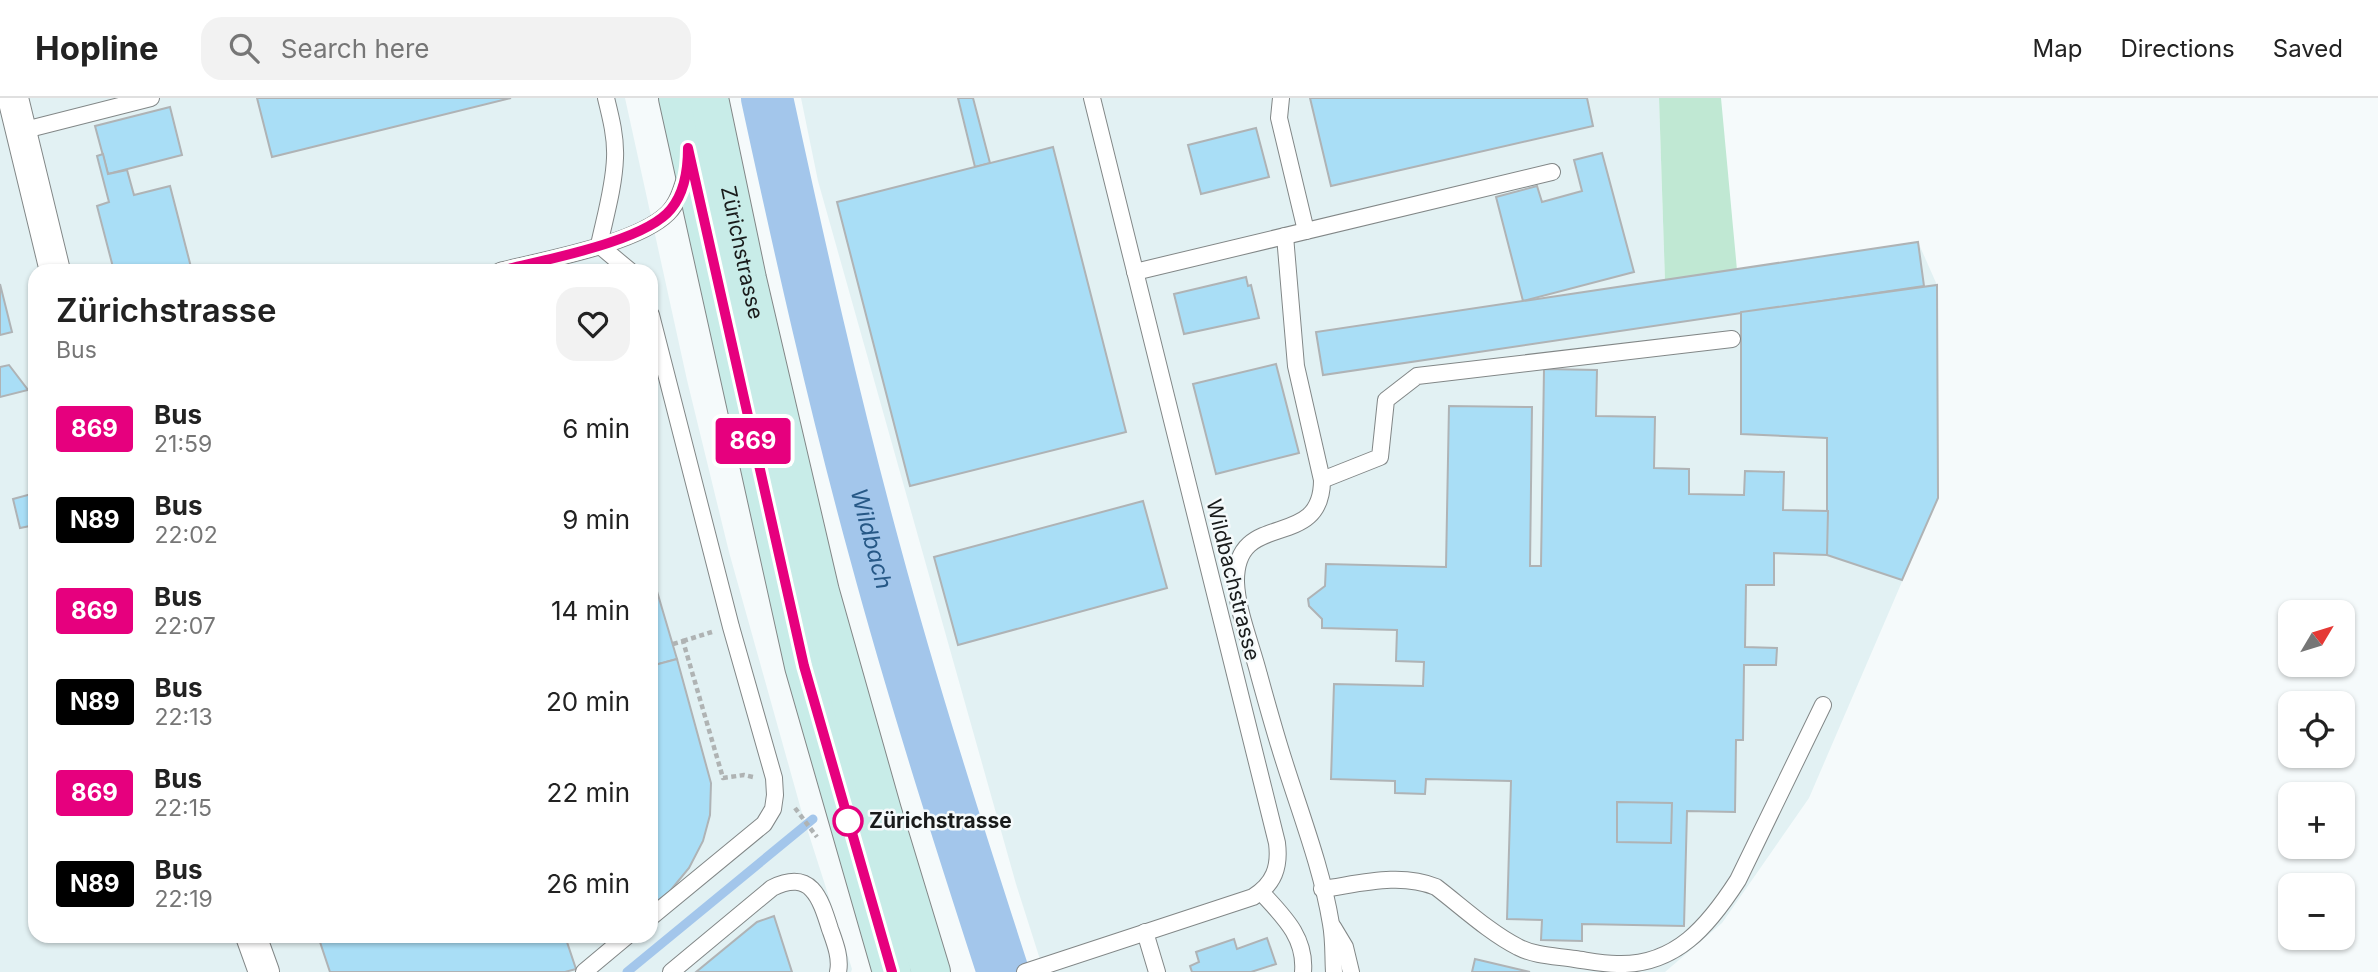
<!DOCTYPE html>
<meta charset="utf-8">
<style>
:root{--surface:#fff;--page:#f2f2f2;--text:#222;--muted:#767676;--line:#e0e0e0}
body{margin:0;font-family:Inter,sans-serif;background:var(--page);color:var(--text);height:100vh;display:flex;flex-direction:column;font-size:26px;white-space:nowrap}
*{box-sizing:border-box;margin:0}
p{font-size:23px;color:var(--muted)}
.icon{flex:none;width:38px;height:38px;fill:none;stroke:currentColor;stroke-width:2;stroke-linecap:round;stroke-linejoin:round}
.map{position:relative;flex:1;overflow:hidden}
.panel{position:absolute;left:28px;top:166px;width:630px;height:679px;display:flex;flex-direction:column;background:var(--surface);border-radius:21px;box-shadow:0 2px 5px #0004}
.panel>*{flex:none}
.badge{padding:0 14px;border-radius:5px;font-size:24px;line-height:46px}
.needle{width:46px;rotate:52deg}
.fabs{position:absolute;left:2278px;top:502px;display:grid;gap:14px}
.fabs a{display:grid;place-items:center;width:77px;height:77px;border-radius:14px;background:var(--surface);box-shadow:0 2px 5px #0004;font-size:35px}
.map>.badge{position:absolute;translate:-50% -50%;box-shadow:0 0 0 4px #fff}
.round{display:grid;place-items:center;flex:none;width:74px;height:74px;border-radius:21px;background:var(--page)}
.headline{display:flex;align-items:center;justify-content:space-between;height:119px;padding:0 28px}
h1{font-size:33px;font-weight:600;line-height:52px}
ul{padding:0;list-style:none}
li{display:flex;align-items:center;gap:21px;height:91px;padding:0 28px}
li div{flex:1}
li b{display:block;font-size:26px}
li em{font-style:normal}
li .badge{min-width:77px;font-weight:700;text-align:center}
header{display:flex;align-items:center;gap:42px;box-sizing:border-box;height:98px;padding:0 35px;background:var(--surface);border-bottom:2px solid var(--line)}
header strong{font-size:33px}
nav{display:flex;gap:38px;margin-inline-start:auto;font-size:24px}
.search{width:490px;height:63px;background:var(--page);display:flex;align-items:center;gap:18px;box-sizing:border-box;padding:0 24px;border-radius:21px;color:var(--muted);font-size:26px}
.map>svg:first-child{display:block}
.built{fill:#e2f1f3;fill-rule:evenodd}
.green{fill:#c0e8d3}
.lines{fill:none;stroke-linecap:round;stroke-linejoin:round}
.stream{stroke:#a3c6eb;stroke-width:9}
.river{stroke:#a3c6eb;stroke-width:52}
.building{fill:#a9def6;stroke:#afb3b5;stroke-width:2}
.lane-casing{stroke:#828787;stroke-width:18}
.street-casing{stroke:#828787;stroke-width:32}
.secondary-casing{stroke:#828787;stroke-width:40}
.path{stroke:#afb3b3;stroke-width:4.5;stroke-dasharray:5 3.5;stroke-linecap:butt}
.lane{stroke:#fff;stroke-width:16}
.street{stroke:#fff;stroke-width:30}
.secondary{stroke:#c8ece8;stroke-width:38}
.line-casing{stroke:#fff;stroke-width:16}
.line{stroke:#e6007e;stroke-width:10}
.stop-dot{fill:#fff;stroke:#e6007e;stroke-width:3.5}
.labels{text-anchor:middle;stroke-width:5;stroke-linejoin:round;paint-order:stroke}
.street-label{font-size:21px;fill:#191b1b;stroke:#f5fafb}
.stop-label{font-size:21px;font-weight:bold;fill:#191b1b;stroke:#f5fafb;text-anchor:start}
.water-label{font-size:23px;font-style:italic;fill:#265886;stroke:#f5fafb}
</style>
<header>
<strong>Hopline</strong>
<div class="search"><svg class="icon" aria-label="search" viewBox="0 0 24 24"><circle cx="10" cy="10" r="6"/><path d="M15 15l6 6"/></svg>Search here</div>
<nav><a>Map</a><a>Directions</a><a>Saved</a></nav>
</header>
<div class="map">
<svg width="2378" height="874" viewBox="0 0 2378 874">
<rect width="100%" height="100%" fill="#f5fafb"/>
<!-- built -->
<g class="built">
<path d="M 0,0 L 625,0 L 687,282 L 729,454 L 802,715 L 852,871 L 851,874 L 0,874 ZM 35,173 L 651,173 L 651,838 L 35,838 Z"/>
<path d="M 801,0 L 1659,0 L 1665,183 L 1918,144 L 1937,187 L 1938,400 L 1809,700 L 1722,825 L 1665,874 L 1044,874 L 1016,786 L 818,83 Z"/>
</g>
<!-- green -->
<path class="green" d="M 1659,0 L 1721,0 L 1737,172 L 1665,183 Z"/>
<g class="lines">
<!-- stream -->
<path class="stream" d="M 627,874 L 813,721"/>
<!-- river -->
<path class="river" id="s1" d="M 767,0 C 800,152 834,304 875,454 C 913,595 958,735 1003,874"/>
</g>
<!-- building -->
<g class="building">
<path d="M 257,0 L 511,0 L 272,59 Z"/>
<path d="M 958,0 L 973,0 L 990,65 L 975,69 Z"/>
<path d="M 1310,0 L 1587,0 L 1593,28 L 1331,88 Z"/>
<path d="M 170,9 L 182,57 L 108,76 L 95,28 Z"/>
<path d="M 1256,30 L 1269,79 L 1201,96 L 1188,47 Z"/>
<path d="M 1053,49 L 1126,334 L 910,388 L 837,104 Z"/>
<path d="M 1602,55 L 1634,174 L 1523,203 L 1496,99 L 1537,88 L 1542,104 L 1582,93 L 1574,62 Z"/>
<path d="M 103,56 L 108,76 L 127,72 L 134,97 L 170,88 L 192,173 L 114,173 L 97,108 L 109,104 L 97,58 Z"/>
<path d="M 1918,144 L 1924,188 L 1323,277 L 1316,234 Z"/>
<path d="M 1246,179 L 1248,188 L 1251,187 L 1259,220 L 1184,236 L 1174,196 Z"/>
<path d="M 0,186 L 12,234 L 0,237 Z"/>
<path d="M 1937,187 L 1938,400 L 1902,482 L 1827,457 L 1827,340 L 1741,336 L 1741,214 Z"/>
<path d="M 1276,266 L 1299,355 L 1216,376 L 1193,286 Z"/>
<path d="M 9,267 L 28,292 L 0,299 L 0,269 Z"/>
<path d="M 1544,271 L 1597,272 L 1596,318 L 1655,319 L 1654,370 L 1689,371 L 1689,396 L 1744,397 L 1745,373 L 1784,374 L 1783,412 L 1828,413 L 1827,457 L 1774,455 L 1774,487 L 1746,487 L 1745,549 L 1777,550 L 1776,567 L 1744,567 L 1743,642 L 1736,642 L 1735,714 L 1687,713 L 1684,828 L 1582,826 L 1582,843 L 1541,842 L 1542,822 L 1507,821 L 1511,683 L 1426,681 L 1425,696 L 1395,695 L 1395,683 L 1331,681 L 1334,586 L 1423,588 L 1424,564 L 1396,563 L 1397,532 L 1322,530 L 1322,521 L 1309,508 L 1308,501 L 1325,488 L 1326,466 L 1446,469 L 1449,308 L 1532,309 L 1530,468 L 1541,468 Z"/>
<path d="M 35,395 L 35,427 L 20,430 L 13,401 Z"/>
<path d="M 1143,403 L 1167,490 L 958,547 L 934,459 Z"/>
<path d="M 651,473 L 677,561 L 651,568 Z"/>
<path d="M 677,561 L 711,685 L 710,717 L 703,743 L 689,770 L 670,793 L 651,808 L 651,568 Z"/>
<path d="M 1617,704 L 1672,705 L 1671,745 L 1617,744 Z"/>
<path d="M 774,818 L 792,874 L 696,874 L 757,824 Z"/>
<path d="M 318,838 L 573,838 L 566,841 L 576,871 L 565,874 L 330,874 Z"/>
<path d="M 1267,840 L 1276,866 L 1251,874 L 1192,874 L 1190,868 L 1199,864 L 1196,854 L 1234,841 L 1237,851 Z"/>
<path d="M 1475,861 L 1530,874 L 1472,874 Z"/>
</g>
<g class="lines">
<defs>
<g id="lane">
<path d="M 1281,0 L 1279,20 L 1306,133"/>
<path d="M 21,33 L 151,0"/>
<path d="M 1285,138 L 1296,268 L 1322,382 C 1322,455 1235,409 1236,484 C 1237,513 1252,549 1259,577 C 1267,606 1275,635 1284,663 C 1301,717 1322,771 1331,826 C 1334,842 1333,858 1334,874"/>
<path d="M 599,147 C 605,119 614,89 615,60 C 616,40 611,20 606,0"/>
<path d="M 599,147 L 630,173"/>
<path d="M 500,173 C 543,162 637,146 668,115 C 678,105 682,90 686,77"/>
<path d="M 1135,174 L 1552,74"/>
<path d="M 651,217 L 731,529 L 774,680 L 775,697 L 773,711 L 764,726 L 651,819"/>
<path d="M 1322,382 L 1380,359 L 1386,302 L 1417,278 L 1732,241"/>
<path d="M 1322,791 C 1359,786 1400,774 1436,789 C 1461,808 1490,835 1518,849 C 1535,858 1556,858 1575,861 C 1589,863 1603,866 1617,866 C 1676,868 1709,827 1738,782 L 1823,607"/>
<path d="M 1261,794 C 1283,818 1306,839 1303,874"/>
<path d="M 1333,829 L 1345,849 L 1351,874"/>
<path d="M 1145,834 L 1157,874"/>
<path d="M 584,874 L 627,838"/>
<path d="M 671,874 L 772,790 C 811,771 820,799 830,831 C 835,845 841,860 838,874"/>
<path d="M 1025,874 L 1253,799 C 1274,786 1280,769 1277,745 L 1092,0"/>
</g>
<g id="street">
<path d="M 13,0 L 55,173"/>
<path d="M 251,838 L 264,874"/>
</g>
<g id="secondary">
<path d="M 678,0 L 804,568 L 892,874"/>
<path id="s2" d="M 709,0 L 747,181 L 820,494 L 882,713 L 931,874"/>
</g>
</defs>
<!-- lane casing -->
<use href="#lane" class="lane-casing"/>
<!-- street casing -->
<use href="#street" class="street-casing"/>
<!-- secondary casing -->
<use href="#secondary" class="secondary-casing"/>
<!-- path -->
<g class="path">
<path d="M 683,543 L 712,534"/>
<path d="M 673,546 L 683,543 L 723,680 L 744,677 L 753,679"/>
<path d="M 795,710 L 817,739"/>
</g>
<!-- lane -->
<use href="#lane" class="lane"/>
<!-- street -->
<use href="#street" class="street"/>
<!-- secondary -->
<use href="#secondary" class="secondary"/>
</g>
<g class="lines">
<defs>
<path id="line" d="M 500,173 C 542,162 645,144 671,111 C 685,94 688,71 688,50 L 804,568 L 892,874"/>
</defs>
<!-- line casing -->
<use href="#line" class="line-casing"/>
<!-- line -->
<use href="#line" class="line"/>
</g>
<!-- markers -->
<circle class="stop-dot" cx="848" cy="723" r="14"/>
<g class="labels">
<!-- street labels -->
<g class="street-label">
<text dy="7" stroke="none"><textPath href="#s2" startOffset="158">Zürichstrasse</textPath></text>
<text transform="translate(1233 482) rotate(76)" y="7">Wildbachstrasse</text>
</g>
<!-- stop labels -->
<g class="stop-label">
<text x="869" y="730">Zürichstrasse</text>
</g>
<!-- water labels -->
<g class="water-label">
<text dy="8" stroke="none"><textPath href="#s1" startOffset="453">Wildbach</textPath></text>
</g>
</g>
</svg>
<div class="fabs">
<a><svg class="needle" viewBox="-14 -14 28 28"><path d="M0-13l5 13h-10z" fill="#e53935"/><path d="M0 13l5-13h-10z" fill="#767676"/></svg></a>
<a><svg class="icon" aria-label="locate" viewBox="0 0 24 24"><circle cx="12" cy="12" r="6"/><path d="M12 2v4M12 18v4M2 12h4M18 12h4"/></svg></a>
<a>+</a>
<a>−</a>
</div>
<b class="badge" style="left:753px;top:343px;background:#e6007e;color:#fff">869</b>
<section class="panel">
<div class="headline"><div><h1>Zürichstrasse</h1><p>Bus</p></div><a class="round"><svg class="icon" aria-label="heart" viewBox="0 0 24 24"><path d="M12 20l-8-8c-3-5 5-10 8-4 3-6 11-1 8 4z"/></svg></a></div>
<ul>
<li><span class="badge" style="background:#e6007e;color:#fff">869</span><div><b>Bus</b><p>21:59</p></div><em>6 min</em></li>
<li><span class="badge" style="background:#000;color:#fff">N89</span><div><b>Bus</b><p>22:02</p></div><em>9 min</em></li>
<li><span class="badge" style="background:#e6007e;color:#fff">869</span><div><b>Bus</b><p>22:07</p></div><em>14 min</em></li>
<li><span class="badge" style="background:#000;color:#fff">N89</span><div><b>Bus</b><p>22:13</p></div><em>20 min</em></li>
<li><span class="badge" style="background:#e6007e;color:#fff">869</span><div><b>Bus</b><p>22:15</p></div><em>22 min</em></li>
<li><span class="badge" style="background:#000;color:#fff">N89</span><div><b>Bus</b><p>22:19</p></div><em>26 min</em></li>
</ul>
</section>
</div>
